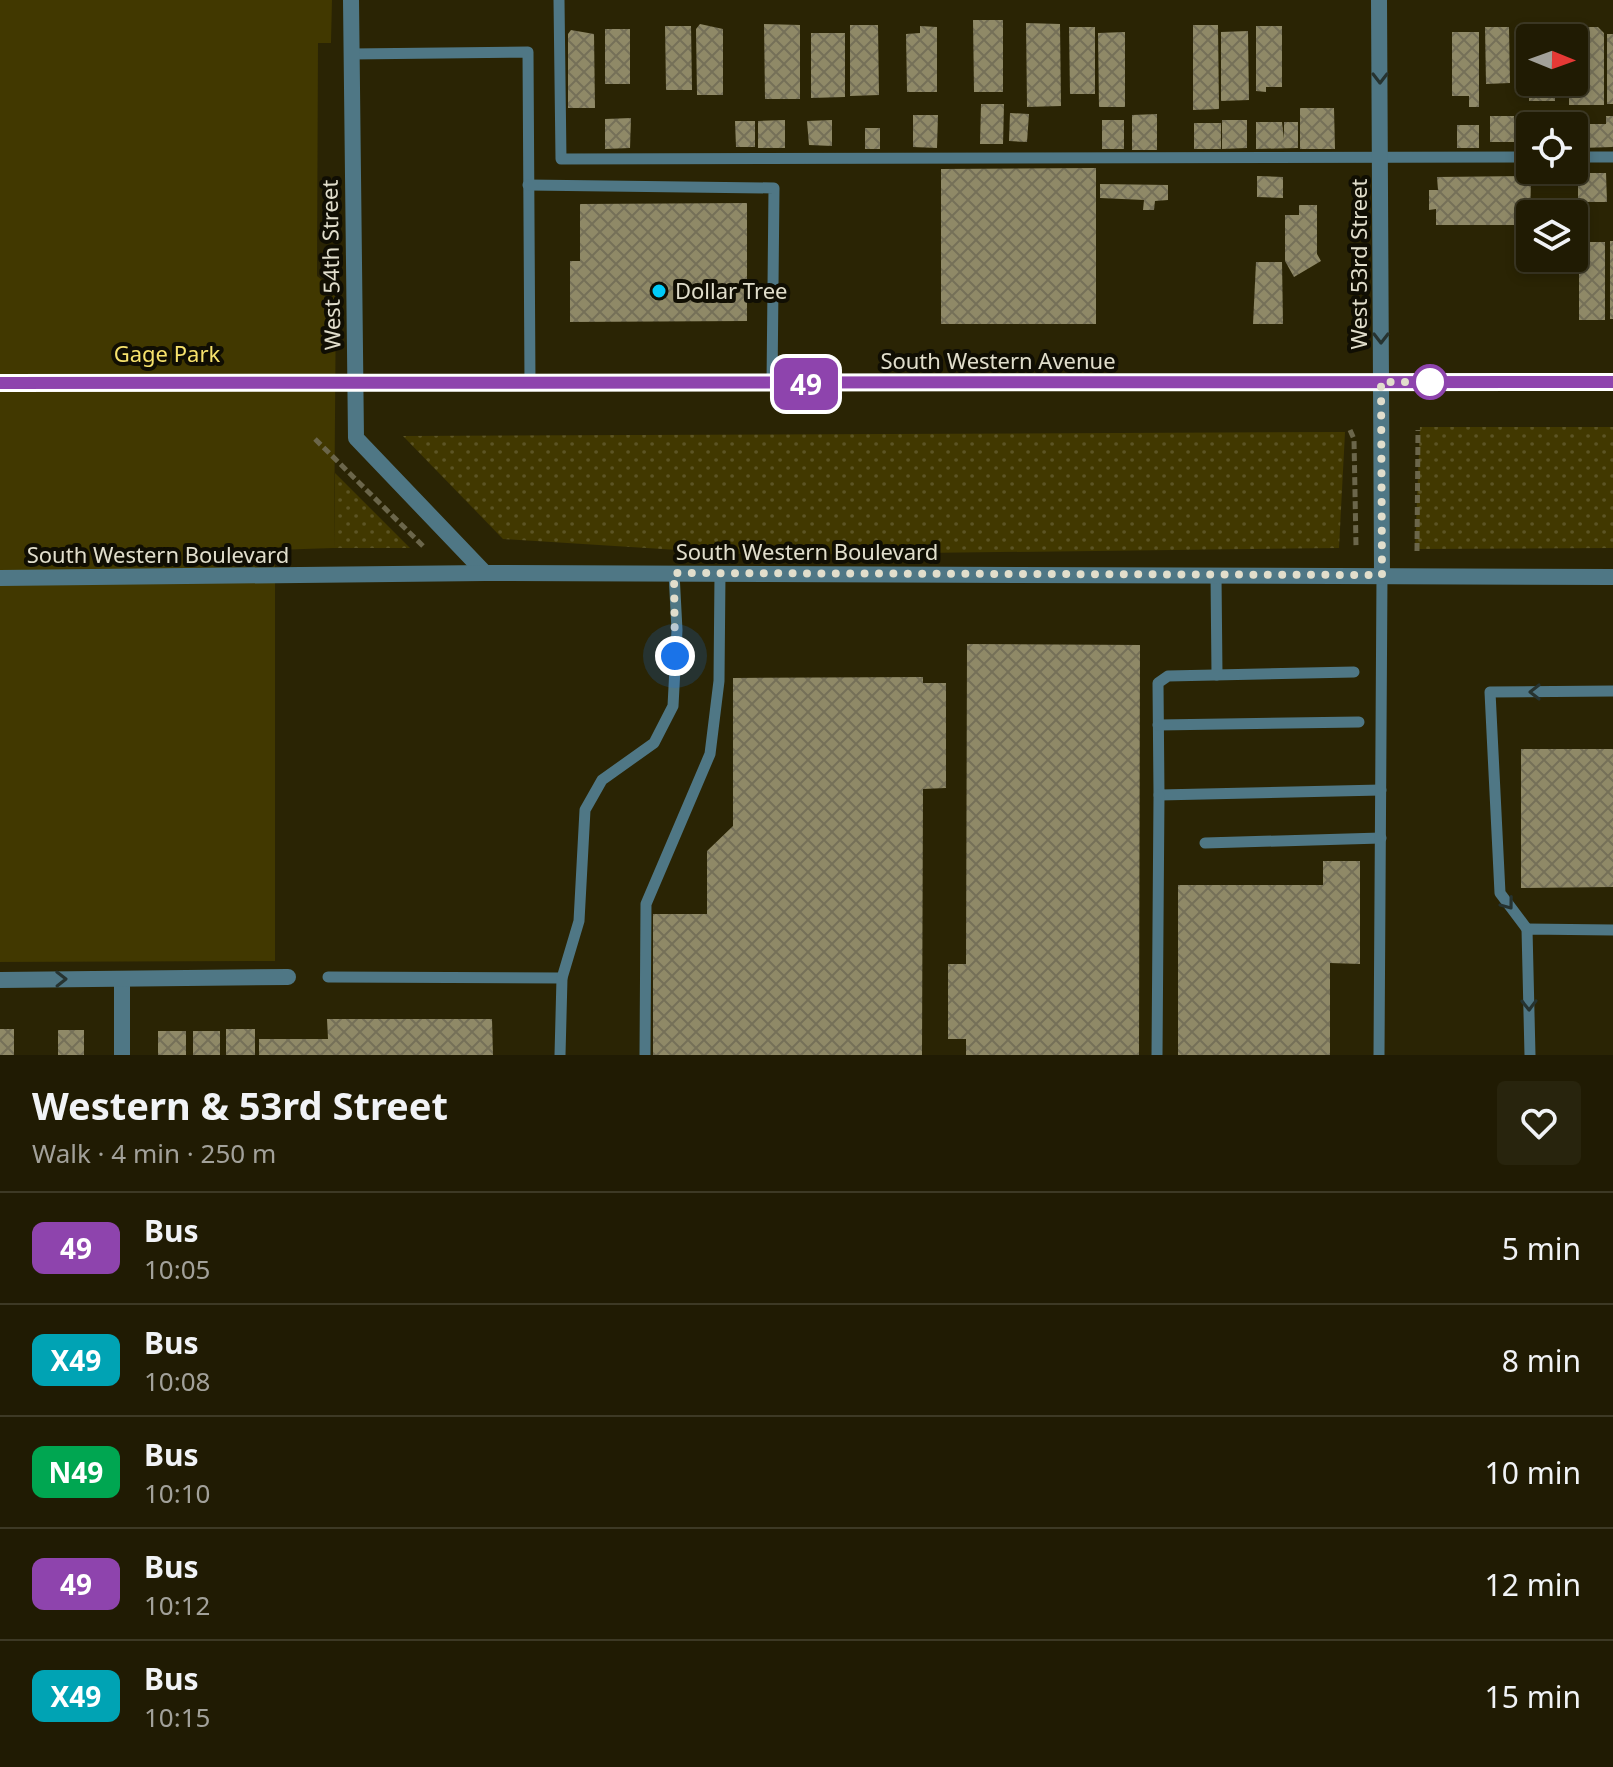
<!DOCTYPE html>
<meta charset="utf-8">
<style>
:root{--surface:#201b03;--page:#28240d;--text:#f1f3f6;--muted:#a2a19a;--line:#3d3925}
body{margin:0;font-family:"Noto Sans",sans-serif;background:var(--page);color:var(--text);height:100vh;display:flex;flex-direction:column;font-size:30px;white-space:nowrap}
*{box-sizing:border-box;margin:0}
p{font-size:26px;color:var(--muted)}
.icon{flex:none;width:44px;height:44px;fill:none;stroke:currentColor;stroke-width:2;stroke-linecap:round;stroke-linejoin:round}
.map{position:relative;height:1055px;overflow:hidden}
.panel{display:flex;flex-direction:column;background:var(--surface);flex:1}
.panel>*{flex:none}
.badge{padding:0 16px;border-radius:12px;font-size:28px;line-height:52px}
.needle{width:52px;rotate:91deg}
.fabs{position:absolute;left:1516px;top:24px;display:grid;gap:16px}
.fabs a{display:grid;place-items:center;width:72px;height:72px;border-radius:8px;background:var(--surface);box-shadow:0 4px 12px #0003,0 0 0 2px var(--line);font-size:40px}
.you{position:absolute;width:40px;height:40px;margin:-20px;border:6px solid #fff;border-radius:50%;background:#1a73e8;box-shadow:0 0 0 12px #1a73e833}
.map>.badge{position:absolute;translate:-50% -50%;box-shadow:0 0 0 4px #fff}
.round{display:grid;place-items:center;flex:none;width:84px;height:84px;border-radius:8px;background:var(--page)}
.headline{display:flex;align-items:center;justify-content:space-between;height:136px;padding:0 32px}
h1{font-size:38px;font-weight:700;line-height:60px}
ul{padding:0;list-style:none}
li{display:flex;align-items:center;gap:24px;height:112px;padding:0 32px;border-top:2px solid var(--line)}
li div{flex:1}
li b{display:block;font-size:30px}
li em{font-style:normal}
li .badge{min-width:88px;font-weight:700;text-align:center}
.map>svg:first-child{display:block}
.grass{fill:url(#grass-dots)}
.park{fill:#413800}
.building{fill:url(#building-cross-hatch)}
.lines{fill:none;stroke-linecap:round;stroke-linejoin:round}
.path{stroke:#6b664b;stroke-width:5;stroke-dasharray:8 4;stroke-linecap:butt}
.service{stroke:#4f7785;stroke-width:11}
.minor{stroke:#4f7785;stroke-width:16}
.tertiary{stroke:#4f7785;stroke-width:16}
.secondary{stroke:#64a6bc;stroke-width:16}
.oneway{stroke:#263330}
.line-casing{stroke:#fff;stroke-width:18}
.line{stroke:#8e44ad;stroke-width:12}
.walk{stroke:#e1decc;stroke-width:8;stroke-dasharray:0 14.4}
.poi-dot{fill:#01cbf9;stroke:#100e03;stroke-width:3}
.stop-dot{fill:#fff;stroke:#8e44ad;stroke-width:4}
.labels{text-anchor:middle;stroke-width:8;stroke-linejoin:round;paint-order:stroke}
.street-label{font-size:22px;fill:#e1decc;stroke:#100e03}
.poi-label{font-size:22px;fill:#e1decc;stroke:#100e03;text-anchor:start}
.park-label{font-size:22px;fill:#f7e26c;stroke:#100e03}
</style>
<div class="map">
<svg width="1613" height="1055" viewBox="0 0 1613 1055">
<defs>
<pattern id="grass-dots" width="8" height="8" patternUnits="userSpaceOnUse" patternTransform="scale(2)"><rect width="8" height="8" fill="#413800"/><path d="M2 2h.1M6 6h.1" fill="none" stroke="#5c5424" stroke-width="1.8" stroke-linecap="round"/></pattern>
<pattern id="building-cross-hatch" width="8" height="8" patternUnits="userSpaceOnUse" patternTransform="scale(2)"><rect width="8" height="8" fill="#8f8967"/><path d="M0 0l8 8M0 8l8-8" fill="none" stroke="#757058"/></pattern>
</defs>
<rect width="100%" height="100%" fill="#2a2404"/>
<!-- grass -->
<g class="grass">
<path d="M 1420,427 L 1613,427 L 1613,548 L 1415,549 Z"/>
<path d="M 1345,432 L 1339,548 L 757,555 L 503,539 L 403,436 Z"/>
<path d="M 335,473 L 410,548 L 334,548 Z"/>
</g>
<!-- park -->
<path class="park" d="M 0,0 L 332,0 L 331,43 L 318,43 L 317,276 L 336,291 L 334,548 L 275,550 L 275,961 L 0,962 Z"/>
<!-- building -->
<g class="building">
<path d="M 973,20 L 1003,20 L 1003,92 L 974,92 Z"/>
<rect x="1528" y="22" width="26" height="16"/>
<path d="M 1026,23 L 1060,24 L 1061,106 L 1027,107 Z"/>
<path d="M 700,24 L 723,29 L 723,95 L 697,95 L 696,29 Z"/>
<path d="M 764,24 L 800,25 L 800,99 L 765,99 Z"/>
<path d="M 850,25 L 878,25 L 879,95 L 850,96 Z"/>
<path d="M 1193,25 L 1218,25 L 1219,109 L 1193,110 Z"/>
<path d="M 665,26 L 691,26 L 692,90 L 666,90 Z"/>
<path d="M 920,26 L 937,27 L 937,92 L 907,92 L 906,34 L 920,33 Z"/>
<path d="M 1256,26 L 1282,26 L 1282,87 L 1266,87 L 1266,92 L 1256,91 Z"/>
<path d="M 1069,27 L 1095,27 L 1095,94 L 1070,94 Z"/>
<path d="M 1485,27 L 1509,27 L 1510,83 L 1486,84 Z"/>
<path d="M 1582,27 L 1598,27 L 1604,33 L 1604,105 L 1569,105 L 1569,82 L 1574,82 L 1574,36 L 1578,35 Z"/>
<rect x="605" y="29" width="25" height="55"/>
<path d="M 571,30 L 594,34 L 595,108 L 568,108 L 568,34 Z"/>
<path d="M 1248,31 L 1249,100 L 1221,101 L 1221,32 Z"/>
<path d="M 1125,32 L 1125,107 L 1099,107 L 1098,33 Z"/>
<path d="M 1452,32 L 1479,32 L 1479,107 L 1469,107 L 1469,96 L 1452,96 Z"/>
<path d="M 811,33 L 845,33 L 845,97 L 811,98 Z"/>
<rect x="1607" y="34" width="6" height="70"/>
<rect x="1529" y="82" width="26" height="19"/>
<path d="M 981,104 L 1004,104 L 1003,144 L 980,144 Z"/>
<path d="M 1300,108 L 1334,108 L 1335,149 L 1300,149 Z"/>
<path d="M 1010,113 L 1029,114 L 1027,142 L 1009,141 Z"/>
<path d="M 1157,114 L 1157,150 L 1132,150 L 1132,115 Z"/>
<path d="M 913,115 L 938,115 L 937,148 L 913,147 Z"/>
<rect x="1490" y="116" width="24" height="26"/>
<path d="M 1606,116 L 1613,116 L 1613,147 L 1581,148 L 1581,124 L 1606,124 Z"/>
<path d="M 1533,117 L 1565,117 L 1565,126 L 1532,126 Z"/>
<path d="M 631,118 L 630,148 L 605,149 L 605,119 Z"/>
<path d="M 785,120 L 785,148 L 758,148 L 758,121 Z"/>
<path d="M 832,120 L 832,146 L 809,145 L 807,121 Z"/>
<rect x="1102" y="120" width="22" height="29"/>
<path d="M 1222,120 L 1247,120 L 1247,148 L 1222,149 Z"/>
<path d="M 735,121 L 755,121 L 755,147 L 736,147 Z"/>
<path d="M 1256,122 L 1282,122 L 1284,139 L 1284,122 L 1298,122 L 1298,148 L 1256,149 Z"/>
<rect x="1194" y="123" width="27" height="26"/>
<rect x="1457" y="125" width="22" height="23"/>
<rect x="865" y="128" width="15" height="21"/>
<path d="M 1096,168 L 1096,324 L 941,324 L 941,169 Z"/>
<path d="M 1578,173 L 1606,173 L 1607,202 L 1578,202 Z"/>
<path d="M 1257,176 L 1283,177 L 1283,198 L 1257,197 Z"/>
<path d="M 1531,176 L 1530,225 L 1436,225 L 1436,209 L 1429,210 L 1429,190 L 1438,190 L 1437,177 Z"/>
<path d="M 1100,184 L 1168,185 L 1168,200 L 1155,201 L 1154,210 L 1143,210 L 1144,200 L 1100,198 Z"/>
<path d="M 747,203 L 747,321 L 570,322 L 570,261 L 580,261 L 580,204 Z"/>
<path d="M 1299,205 L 1317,205 L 1317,254 L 1321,261 L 1294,277 L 1285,261 L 1285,215 L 1299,215 Z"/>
<rect x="1610" y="241" width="3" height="78"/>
<rect x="1579" y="242" width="26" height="78"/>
<path d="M 1256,262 L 1282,262 L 1283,324 L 1253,324 Z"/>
<path d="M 967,644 L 1140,645 L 1139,1055 L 966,1055 L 966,1039 L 948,1039 L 948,964 L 966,964 Z"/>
<path d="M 923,677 L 923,683 L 946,683 L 946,788 L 923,789 L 922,1055 L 653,1055 L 653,914 L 707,914 L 707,851 L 733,826 L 733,678 Z"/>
<path d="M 1521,749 L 1613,749 L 1613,887 L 1521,888 Z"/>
<path d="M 1323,861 L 1360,861 L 1360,964 L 1330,963 L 1330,1055 L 1178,1055 L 1178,885 L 1323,885 Z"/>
<path d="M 327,1019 L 492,1019 L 493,1055 L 259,1055 L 259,1039 L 328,1039 Z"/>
<rect x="0" y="1029" width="14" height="26"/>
<rect x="226" y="1029" width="29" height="26"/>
<rect x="58" y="1030" width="26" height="25"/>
<rect x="158" y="1031" width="28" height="24"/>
<rect x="193" y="1031" width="27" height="24"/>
</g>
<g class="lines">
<!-- path -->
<g class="path">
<path d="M 1350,430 L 1354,439 L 1356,546"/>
<path d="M 315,439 L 424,547"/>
<path d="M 1417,551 L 1418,430"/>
</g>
<!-- service -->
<g class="service">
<path d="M 559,0 L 561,159 L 1530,157"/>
<path d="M 351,54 L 528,52 L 530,384"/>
<path d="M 1574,157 L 1613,157"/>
<path d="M 528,185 L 774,188 L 772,384"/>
<path d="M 1216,575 L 1217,675"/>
<path d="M 1354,672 L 1168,676 L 1158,683 L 1159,795 L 1381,790"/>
<path d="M 1158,725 L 1359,722"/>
<path d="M 1205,843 L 1381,838"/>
<path d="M 1527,929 L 1500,893 L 1490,692 L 1613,691"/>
<path d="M 328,977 L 562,978"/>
<path d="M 560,1055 L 562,978 L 579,921 L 585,810 L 602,780 L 654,743 L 673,706 L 677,630 L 674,573"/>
<path d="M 645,1055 L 646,904 L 710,754 L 719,681 L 720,574"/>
<path d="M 1157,1055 L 1159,795"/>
<path d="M 1379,1055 L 1382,575"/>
<path d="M 1530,1055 L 1527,929 L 1613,930"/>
</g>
<!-- minor -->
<g class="minor">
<path d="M 351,0 L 356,438 L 485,573"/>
<path d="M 1379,0 L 1382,575"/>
<path d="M 122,979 L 122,1055"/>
<path d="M 0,980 L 288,977"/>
</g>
<!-- tertiary -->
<path class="tertiary" d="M 0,578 L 485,573 L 1613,577"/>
<!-- secondary -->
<path class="secondary" d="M 0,383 L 1613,382"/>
</g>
<!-- one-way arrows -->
<defs><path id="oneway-chevron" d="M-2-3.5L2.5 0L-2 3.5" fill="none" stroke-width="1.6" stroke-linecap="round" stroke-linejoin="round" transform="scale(2)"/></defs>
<g class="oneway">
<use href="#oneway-chevron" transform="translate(1380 78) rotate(90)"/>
<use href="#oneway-chevron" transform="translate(1381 338) rotate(90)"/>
<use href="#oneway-chevron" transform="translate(1535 692) rotate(180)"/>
<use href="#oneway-chevron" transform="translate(1508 904) rotate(53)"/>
<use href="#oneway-chevron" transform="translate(61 979) rotate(-1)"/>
<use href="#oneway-chevron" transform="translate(1529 1005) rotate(89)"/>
</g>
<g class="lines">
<defs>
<path id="line" d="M 0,383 L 1613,382"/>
</defs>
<!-- line casing -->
<use href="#line" class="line-casing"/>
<!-- line -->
<use href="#line" class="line"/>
<!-- walk -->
<path class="walk" d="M 675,656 L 674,573 L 1382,575 L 1381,382 L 1430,382"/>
</g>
<!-- markers -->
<circle class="poi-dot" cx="659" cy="291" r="8"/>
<circle class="stop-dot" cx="1430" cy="382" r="16"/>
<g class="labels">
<!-- street labels -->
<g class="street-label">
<text transform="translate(1359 264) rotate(-90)" y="8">West 53rd Street</text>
<text transform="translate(331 265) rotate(-91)" y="8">West 54th Street</text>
<text x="998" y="369">South Western Avenue</text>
<text x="807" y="560">South Western Boulevard</text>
<text x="158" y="563">South Western Boulevard</text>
</g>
<!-- poi labels -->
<g class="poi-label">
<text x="675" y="299">Dollar Tree</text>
</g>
<!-- park labels -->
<g class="park-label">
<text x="167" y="362">Gage Park</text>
</g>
</g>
</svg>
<div class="fabs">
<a><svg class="needle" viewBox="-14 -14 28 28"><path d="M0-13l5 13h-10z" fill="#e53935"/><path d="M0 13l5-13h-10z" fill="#a2a19a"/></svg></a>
<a><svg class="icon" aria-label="locate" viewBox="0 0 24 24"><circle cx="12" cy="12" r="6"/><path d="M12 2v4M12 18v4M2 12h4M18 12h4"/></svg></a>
<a><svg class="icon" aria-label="layers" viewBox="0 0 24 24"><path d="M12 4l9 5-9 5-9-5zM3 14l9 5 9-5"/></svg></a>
</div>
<div class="you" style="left:675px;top:656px"></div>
<b class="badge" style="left:806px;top:384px;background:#8e44ad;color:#fff">49</b>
</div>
<section class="panel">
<div class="headline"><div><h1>Western &amp; 53rd Street</h1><p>Walk · 4 min · 250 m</p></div><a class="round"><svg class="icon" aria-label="heart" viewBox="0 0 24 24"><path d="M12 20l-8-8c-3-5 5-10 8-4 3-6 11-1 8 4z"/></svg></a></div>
<ul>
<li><span class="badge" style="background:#8e44ad;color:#fff">49</span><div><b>Bus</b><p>10:05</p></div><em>5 min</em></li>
<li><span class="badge" style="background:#00a3b4;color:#fff">X49</span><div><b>Bus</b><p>10:08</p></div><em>8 min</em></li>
<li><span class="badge" style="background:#00a651;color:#fff">N49</span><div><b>Bus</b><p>10:10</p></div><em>10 min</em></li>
<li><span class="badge" style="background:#8e44ad;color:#fff">49</span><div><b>Bus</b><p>10:12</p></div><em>12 min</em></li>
<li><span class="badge" style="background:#00a3b4;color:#fff">X49</span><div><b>Bus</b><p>10:15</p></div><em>15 min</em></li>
</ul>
</section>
